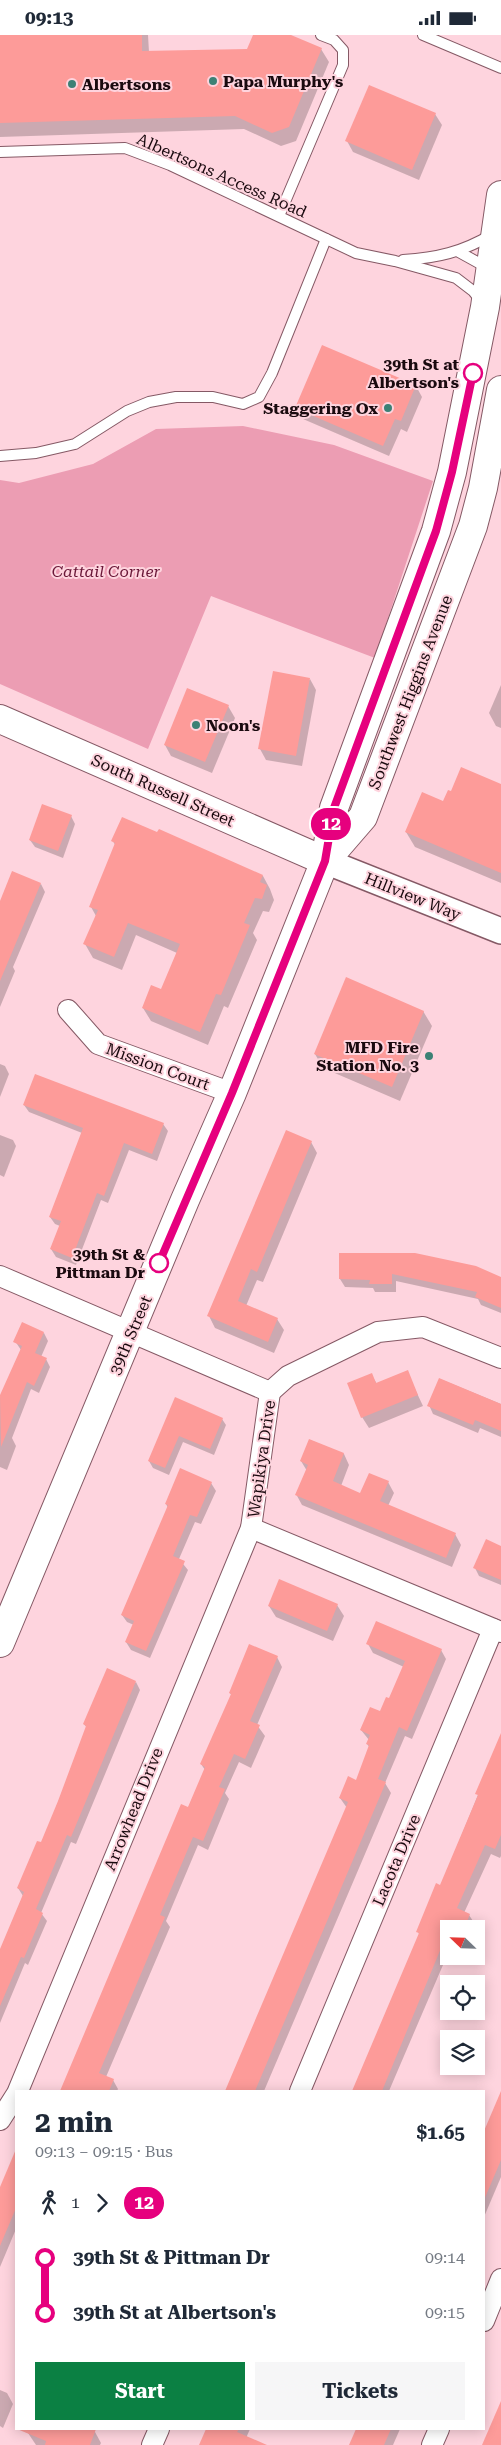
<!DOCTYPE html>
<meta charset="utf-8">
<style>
:root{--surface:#fff;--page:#f6f6f7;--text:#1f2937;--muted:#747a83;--accent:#0b8043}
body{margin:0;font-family:"Roboto Serif",serif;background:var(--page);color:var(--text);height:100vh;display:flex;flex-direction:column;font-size:19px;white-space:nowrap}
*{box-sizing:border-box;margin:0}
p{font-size:16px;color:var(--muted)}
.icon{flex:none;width:28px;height:28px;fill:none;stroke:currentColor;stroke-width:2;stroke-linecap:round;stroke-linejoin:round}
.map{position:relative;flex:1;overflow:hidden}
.panel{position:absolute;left:15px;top:2055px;width:470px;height:340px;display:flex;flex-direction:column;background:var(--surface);border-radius:0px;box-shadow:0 2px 12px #0003}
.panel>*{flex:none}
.badge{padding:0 10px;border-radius:16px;font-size:18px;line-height:32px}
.needle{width:32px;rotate:293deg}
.buttons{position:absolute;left:440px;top:1885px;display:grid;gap:10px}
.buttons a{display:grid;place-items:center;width:45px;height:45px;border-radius:0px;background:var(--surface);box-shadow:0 2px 12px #0003;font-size:25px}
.map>.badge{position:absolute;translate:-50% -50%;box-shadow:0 0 0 2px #fff}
.legs{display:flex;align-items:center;gap:8px;height:55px;padding:0 20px;font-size:16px}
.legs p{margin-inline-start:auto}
.head{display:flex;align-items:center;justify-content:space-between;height:85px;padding:0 20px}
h1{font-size:28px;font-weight:700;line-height:38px}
.button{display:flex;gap:10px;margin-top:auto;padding:10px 20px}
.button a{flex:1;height:58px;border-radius:0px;background:var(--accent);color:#fff;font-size:20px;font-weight:700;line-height:58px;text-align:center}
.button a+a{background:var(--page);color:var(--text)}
ul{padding:0 20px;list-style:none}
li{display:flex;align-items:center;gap:18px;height:55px;font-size:19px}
li i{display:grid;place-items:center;width:8px;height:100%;margin:0 6px;background:currentColor}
li i::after{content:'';width:12px;height:12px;margin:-6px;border:4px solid;border-radius:50%;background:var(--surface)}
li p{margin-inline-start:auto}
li:first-child i{background:linear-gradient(#0000 50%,currentColor 0)}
li:last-child i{background:linear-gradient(currentColor 50%,#0000 0)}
.status{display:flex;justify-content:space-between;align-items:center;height:35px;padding:0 25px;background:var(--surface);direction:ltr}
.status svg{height:14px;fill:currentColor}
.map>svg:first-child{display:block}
.green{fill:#ec9db3}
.shadow{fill:#0003}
.building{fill:#fd9b99}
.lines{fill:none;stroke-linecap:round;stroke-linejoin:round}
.service-casing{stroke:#855965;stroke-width:12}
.minor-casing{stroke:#855965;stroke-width:22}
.tertiary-casing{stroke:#855965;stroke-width:28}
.secondary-casing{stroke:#855965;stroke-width:30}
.service{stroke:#fff;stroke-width:10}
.minor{stroke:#fff;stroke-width:20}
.tertiary{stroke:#fff;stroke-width:25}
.secondary{stroke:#fff;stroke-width:28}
.line-1-casing{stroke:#fff;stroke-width:11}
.line-1{stroke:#e6007e;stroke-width:8}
.poi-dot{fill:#3c8175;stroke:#fed4de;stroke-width:2}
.stop-1-dot{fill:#fff;stroke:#e6007e;stroke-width:2.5}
.labels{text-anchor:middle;stroke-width:4;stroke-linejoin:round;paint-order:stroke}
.poi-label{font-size:16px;font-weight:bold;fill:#1a0a0f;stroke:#fed4de;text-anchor:start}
.street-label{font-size:16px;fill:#1a0a0f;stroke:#fed4de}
.stop-label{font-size:16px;font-weight:bold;fill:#1a0a0f;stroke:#fed4de;text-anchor:end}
.park-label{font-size:16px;font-style:italic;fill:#6a1738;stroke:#fed4de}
</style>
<div class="status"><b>09:13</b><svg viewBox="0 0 49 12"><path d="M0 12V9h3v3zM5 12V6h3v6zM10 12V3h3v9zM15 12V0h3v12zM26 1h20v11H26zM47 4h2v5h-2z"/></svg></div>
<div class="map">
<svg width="501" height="2410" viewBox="0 0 501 2410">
<rect width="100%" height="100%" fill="#fed4de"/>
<!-- green -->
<path class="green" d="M 243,391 L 334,410 L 433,446 L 375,623 L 211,561 L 148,714 L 0,649 L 0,445 L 19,448 L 93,429 L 156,394 Z"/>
<!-- shadow -->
<g class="shadow">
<path d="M 0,0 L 148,0 L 149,17 L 248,15 L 255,0 L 287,0 L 321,14 L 329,27 L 296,106 L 281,111 L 244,94 L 0,102 Z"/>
<path d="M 435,79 L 442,90 L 419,145 L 353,117 L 347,106 Z"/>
<path d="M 416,351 L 422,362 L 407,397 L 401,394 L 389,421 L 303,384 L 296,373 Z"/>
<path d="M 310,644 L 316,655 L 302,731 L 266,725 L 260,714 Z"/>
<path d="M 501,650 L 501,693 L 496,691 L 489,678 Z"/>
<path d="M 228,671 L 235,683 L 212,738 L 171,721 L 165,710 Z"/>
<path d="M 501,751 L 501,848 L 415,812 L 406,797 L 444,767 Z"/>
<path d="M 71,781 L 75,789 L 63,823 L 35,812 L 30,805 Z"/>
<path d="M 113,806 L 263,841 L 270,854 L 274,865 L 269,877 L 263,876 L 253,898 L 257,905 L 228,973 L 224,971 L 208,1010 L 151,986 L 143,973 L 161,956 L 177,918 L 136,900 L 122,935 L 93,923 L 85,909 L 96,881 L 91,872 L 115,810 Z"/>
<path d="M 41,849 L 45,857 L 13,932 L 15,936 L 0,972 L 0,869 Z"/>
<path d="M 423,976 L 432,991 L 400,1066 L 323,1033 L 315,1019 Z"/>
<path d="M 0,1029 L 5,1031 L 9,1039 L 0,1062 Z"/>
<path d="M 24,1070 L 163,1089 L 168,1096 L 157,1126 L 129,1115 L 108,1168 L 101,1165 L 76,1230 L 56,1222 L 51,1214 L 60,1191 L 55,1189 L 50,1182 L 82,1098 L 29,1077 Z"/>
<path d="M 0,1100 L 13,1105 L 16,1111 L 4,1142 L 0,1140 Z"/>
<path d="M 311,1107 L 317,1118 L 263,1247 L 257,1245 L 246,1271 L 277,1284 L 284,1295 L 274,1318 L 215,1293 L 209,1281 Z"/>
<path d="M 340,1219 L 501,1243 L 501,1278 L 481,1270 L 478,1264 L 396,1246 L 396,1257 L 375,1257 L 373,1253 L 345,1252 L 340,1244 Z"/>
<path d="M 44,1298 L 48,1306 L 41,1322 L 46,1324 L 50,1332 L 39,1358 L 31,1354 L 12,1403 L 16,1411 L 7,1435 L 0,1432 L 0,1363 L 21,1315 L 15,1306 Z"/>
<path d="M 407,1337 L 423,1371 L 369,1393 L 362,1382 L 371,1339 L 377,1349 Z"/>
<path d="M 440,1344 L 501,1369 L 501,1402 L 480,1393 L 478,1398 L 433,1379 L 429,1370 Z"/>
<path d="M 176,1364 L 222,1384 L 226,1390 L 214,1420 L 183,1407 L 169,1440 L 153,1433 L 149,1426 Z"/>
<path d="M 310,1405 L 344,1419 L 349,1430 L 341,1451 L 361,1460 L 388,1447 L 394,1458 L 388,1471 L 455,1499 L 461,1510 L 452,1532 L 302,1470 L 296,1459 L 307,1436 L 301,1426 Z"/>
<path d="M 211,1448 L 216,1456 L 201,1489 L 195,1487 L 179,1524 L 188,1535 L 150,1623 L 131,1615 L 126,1607 L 134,1590 L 127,1587 L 122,1580 L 168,1473 L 166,1469 Z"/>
<path d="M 501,1513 L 501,1550 L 479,1541 L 475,1533 Z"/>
<path d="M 337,1570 L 344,1581 L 333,1606 L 276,1582 L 269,1571 Z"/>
<path d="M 368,1609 L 441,1615 L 446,1624 L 412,1704 L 405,1701 L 385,1748 L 391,1758 L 264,2056 L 226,2056 L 347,1773 L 340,1763 L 357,1746 L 370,1713 L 367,1709 L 369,1705 L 361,1695 L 380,1678 L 390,1665 L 404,1632 L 373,1618 Z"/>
<path d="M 277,1622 L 282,1632 L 257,1690 L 265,1701 L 251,1733 L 239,1727 L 225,1758 L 229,1764 L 208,1815 L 198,1810 L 166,1886 L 170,1892 L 106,2042 L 113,2045 L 118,2054 L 117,2056 L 62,2056 L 205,1735 L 201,1729 L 232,1661 L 230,1658 Z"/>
<path d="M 136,1647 L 140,1655 L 76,1809 L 71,1807 L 41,1878 L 47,1886 L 28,1930 L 25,1928 L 0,1988 L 0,1917 L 23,1861 L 18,1853 L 42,1809 L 87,1693 L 84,1689 Z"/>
<path d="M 501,1703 L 501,1821 L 500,1823 L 491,1819 L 464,1878 L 469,1880 L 475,1889 L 473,1894 L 449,1894 L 449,1916 L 389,2056 L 354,2056 L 420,1901 L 418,1897 L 441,1851 Z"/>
<path d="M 501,2058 L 501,2142 L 484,2182 L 484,2098 Z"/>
<path d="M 16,2136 L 16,2194 L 0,2232 L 0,2155 L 13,2145 Z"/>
<path d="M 0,2355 L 7,2358 L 13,2369 L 3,2393 L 0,2391 Z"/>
<path d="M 30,2394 L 87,2394 L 95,2397 L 101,2408 L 100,2410 L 36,2410 L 28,2398 Z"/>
<path d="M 208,2394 L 250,2394 L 243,2410 L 201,2410 Z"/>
<path d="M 363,2394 L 400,2394 L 393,2410 L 350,2410 L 358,2407 Z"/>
</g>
<!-- building -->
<g class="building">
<path d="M 0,0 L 142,0 L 142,16 L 247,14 L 253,0 L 291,0 L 322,13 L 289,92 L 272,98 L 235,81 L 0,88 Z"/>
<path d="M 369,50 L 436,78 L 412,135 L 345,106 Z"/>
<path d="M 322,310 L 416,350 L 401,386 L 395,384 L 383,411 L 295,373 Z"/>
<path d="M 273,636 L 310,643 L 296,721 L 258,714 Z"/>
<path d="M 187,653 L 229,670 L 205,727 L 164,710 Z"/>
<path d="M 461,732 L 501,749 L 501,838 L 405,797 L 422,757 L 443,766 L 448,755 L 451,756 Z"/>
<path d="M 42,769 L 72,780 L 58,816 L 29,805 Z"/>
<path d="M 122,782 L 157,797 L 159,794 L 263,840 L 260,847 L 267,850 L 262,864 L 255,863 L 244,888 L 250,890 L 221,960 L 216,959 L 200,997 L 142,973 L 151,950 L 161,954 L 180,909 L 128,888 L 114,922 L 83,909 L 98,875 L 89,872 L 115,808 L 111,806 Z"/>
<path d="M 12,836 L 41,848 L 0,946 L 0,866 Z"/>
<path d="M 346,942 L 424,976 L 392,1052 L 314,1019 Z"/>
<path d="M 35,1039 L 164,1088 L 152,1119 L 124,1108 L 104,1161 L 97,1158 L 72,1223 L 50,1214 L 61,1186 L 49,1182 L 83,1093 L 23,1070 Z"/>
<path d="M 286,1095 L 312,1106 L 257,1237 L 251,1234 L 238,1266 L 278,1283 L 268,1307 L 207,1281 Z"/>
<path d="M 339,1218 L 415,1218 L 476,1231 L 501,1242 L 501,1273 L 475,1262 L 477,1257 L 392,1239 L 392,1249 L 369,1249 L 370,1245 L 339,1244 Z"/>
<path d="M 22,1287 L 44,1297 L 35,1318 L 47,1323 L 34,1351 L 27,1347 L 1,1412 L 0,1360 L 22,1311 L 13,1307 Z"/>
<path d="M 408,1335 L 418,1360 L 361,1383 L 347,1348 L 372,1338 L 376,1348 Z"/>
<path d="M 439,1343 L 501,1369 L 501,1396 L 475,1385 L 473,1390 L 427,1371 Z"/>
<path d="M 175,1362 L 223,1383 L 210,1414 L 179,1401 L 165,1433 L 148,1426 Z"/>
<path d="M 309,1404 L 344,1418 L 333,1446 L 360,1458 L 369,1438 L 389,1446 L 380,1466 L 456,1498 L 446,1523 L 295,1460 L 308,1430 L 300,1426 Z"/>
<path d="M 180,1433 L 212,1447 L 197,1482 L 190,1480 L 173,1521 L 185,1526 L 146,1616 L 125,1607 L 134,1586 L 121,1580 L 168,1470 L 165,1469 Z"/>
<path d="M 486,1504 L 501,1511 L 501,1545 L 473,1533 Z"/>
<path d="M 279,1544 L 338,1569 L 327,1596 L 268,1571 Z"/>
<path d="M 376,1586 L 442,1614 L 407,1696 L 399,1692 L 378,1744 L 386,1747 L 255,2056 L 225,2056 L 348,1767 L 339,1763 L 348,1741 L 356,1745 L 369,1710 L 366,1709 L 370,1700 L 360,1695 L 370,1672 L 380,1676 L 386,1662 L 389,1663 L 405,1626 L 366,1609 Z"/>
<path d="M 249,1609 L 278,1621 L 250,1686 L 260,1690 L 245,1724 L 234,1719 L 219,1752 L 225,1754 L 203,1806 L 193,1802 L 160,1880 L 165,1882 L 99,2038 L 114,2044 L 109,2056 L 60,2056 L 181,1769 L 188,1772 L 205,1732 L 200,1729 L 231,1659 L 229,1658 Z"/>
<path d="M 107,1633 L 136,1646 L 71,1802 L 67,1800 L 36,1874 L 43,1878 L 24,1923 L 21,1922 L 0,1971 L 0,1914 L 24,1857 L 17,1853 L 37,1806 L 41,1807 L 58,1766 L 86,1691 L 83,1689 Z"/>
<path d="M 501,1698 L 501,1800 L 495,1814 L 485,1810 L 457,1873 L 470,1879 L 464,1894 L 451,1889 L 382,2056 L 352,2056 L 419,1898 L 416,1897 L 436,1848 L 440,1850 L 478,1760 L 475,1759 Z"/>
<path d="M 501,2056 L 501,2125 L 484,2165 L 484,2096 Z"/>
<path d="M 16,2114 L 16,2173 L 0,2211 L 0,2152 Z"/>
<path d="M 501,2366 L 501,2410 L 482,2410 Z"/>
<path d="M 17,2394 L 96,2394 L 90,2410 L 45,2410 L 46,2406 Z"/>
<path d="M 206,2394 L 239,2394 L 237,2397 L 267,2410 L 199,2410 Z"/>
<path d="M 356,2394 L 391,2394 L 384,2410 L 349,2410 Z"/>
</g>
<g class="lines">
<defs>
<g id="service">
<path d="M 423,0 L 501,33"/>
<path d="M 0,117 L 125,113 L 170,130 L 356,218 L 395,226 L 456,243 L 473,256 L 481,266"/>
<path d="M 279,181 L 343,30 L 343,15 L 334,5 L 321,0"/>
<path d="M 459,217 L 488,233"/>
<path d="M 403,225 C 437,223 462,217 491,200"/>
<path d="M 0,421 L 36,418 L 75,409 L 127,376 L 149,367 L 176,362 L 213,362 L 243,369 L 259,362 L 272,338 L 326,204"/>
</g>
<g id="minor">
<path d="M 68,975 L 98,1009 L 232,1058"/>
<path d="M 0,1241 L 270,1357"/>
<path d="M 270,1357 L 288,1341 L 378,1297 L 423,1292 L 501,1323"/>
<path d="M 251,1493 L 501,1597"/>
<path d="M 18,2056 L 251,1493 L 270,1357"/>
<path d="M 300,2056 L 493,1594"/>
<path d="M 0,2085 L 16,2060"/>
<path d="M 484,2286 L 501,2244"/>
<path d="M 152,2410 L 159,2394"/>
<path d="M 432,2410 L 439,2394"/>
</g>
<path id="tertiary" d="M 325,826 L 501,896"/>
<g id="secondary">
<path d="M 0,684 L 325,826"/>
<path d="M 325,826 L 363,782 L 473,491 L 483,453 L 501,355"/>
<path d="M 0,1608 L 185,1165 L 232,1058 L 325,826 L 334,773 L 436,496 L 452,437 L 485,272 L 501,160"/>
</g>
</defs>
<!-- service casing -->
<use href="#service" class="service-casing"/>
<!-- minor casing -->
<use href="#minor" class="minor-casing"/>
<!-- tertiary casing -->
<use href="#tertiary" class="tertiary-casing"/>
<!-- secondary casing -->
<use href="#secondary" class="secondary-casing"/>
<!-- service -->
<use href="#service" class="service"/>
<!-- minor -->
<use href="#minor" class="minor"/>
<!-- tertiary -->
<use href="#tertiary" class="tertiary"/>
<!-- secondary -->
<use href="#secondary" class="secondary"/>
</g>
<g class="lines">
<defs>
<path id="line-1" d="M 159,1228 L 232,1058 L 325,826 L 334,773 L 436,496 L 452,437 L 473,338"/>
</defs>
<!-- line-1 casing -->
<use href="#line-1" class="line-1-casing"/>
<!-- line-1 -->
<use href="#line-1" class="line-1"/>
</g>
<!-- markers -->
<g class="poi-dot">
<circle cx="213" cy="46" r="5"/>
<circle cx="72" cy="49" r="5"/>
<circle cx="388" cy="373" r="5"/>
<circle cx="196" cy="690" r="5"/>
<circle cx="429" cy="1021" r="5"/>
</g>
<g class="stop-1-dot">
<circle cx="473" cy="338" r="9"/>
<circle cx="159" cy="1228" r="9"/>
</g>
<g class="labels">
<!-- poi labels -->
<g class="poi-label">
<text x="223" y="52">Papa Murphy's</text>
<text x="82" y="55">Albertsons</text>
<text x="378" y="379" text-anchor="end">Staggering Ox</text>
<text x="206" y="696">Noon's</text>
<text x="419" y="1018" text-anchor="end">MFD Fire<tspan x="419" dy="18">Station No. 3</tspan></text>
</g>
<!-- street labels -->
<g class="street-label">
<text transform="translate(222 140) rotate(24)" y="6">Albertsons Access Road</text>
<text transform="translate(410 657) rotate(-69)" y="6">Southwest Higgins Avenue</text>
<text transform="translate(163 755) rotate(24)" y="6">South Russell Street</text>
<text transform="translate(413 861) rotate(22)" y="6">Hillview Way</text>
<text transform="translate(158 1031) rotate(20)" y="6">Mission Court</text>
<text transform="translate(130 1300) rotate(-67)" y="6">39th Street</text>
<text transform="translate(261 1424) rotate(-82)" y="6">Wapikiya Drive</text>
<text transform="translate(133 1774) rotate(-68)" y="6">Arrowhead Drive</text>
<text transform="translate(396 1825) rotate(-67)" y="6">Lacota Drive</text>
</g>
<!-- stop labels -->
<g class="stop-label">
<text x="459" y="335">39th St at<tspan x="459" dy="18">Albertson's</tspan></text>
<text x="145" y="1225">39th St &amp;<tspan x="145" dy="18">Pittman Dr</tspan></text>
</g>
<!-- park labels -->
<g class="park-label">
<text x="106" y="542">Cattail Corner</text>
</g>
</g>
</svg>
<div class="buttons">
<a><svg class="needle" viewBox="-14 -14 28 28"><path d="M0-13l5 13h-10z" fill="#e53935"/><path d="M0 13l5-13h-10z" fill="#747a83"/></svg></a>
<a><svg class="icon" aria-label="locate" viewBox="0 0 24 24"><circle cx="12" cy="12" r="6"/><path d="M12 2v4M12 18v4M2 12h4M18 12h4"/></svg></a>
<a><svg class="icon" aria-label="layers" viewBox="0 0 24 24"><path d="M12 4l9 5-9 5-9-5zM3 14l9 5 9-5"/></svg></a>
</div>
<b class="badge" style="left:331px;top:789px;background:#e6007e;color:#fff">12</b>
<section class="panel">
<div class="head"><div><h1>2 min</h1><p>09:13 – 09:15 · Bus</p></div><b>$1.65</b></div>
<div class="legs"><svg class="icon" aria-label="walk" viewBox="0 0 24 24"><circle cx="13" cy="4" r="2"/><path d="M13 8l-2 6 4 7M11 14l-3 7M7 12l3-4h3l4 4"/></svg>1<svg class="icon" aria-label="forward" viewBox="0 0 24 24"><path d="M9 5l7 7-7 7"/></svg><b class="badge" style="background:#e6007e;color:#fff">12</b></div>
<ul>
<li><i style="color:#e6007e"></i><b>39th St &amp; Pittman Dr</b><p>09:14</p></li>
<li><i style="color:#e6007e"></i><b>39th St at Albertson's</b><p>09:15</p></li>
</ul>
<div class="button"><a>Start</a><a>Tickets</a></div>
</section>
</div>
